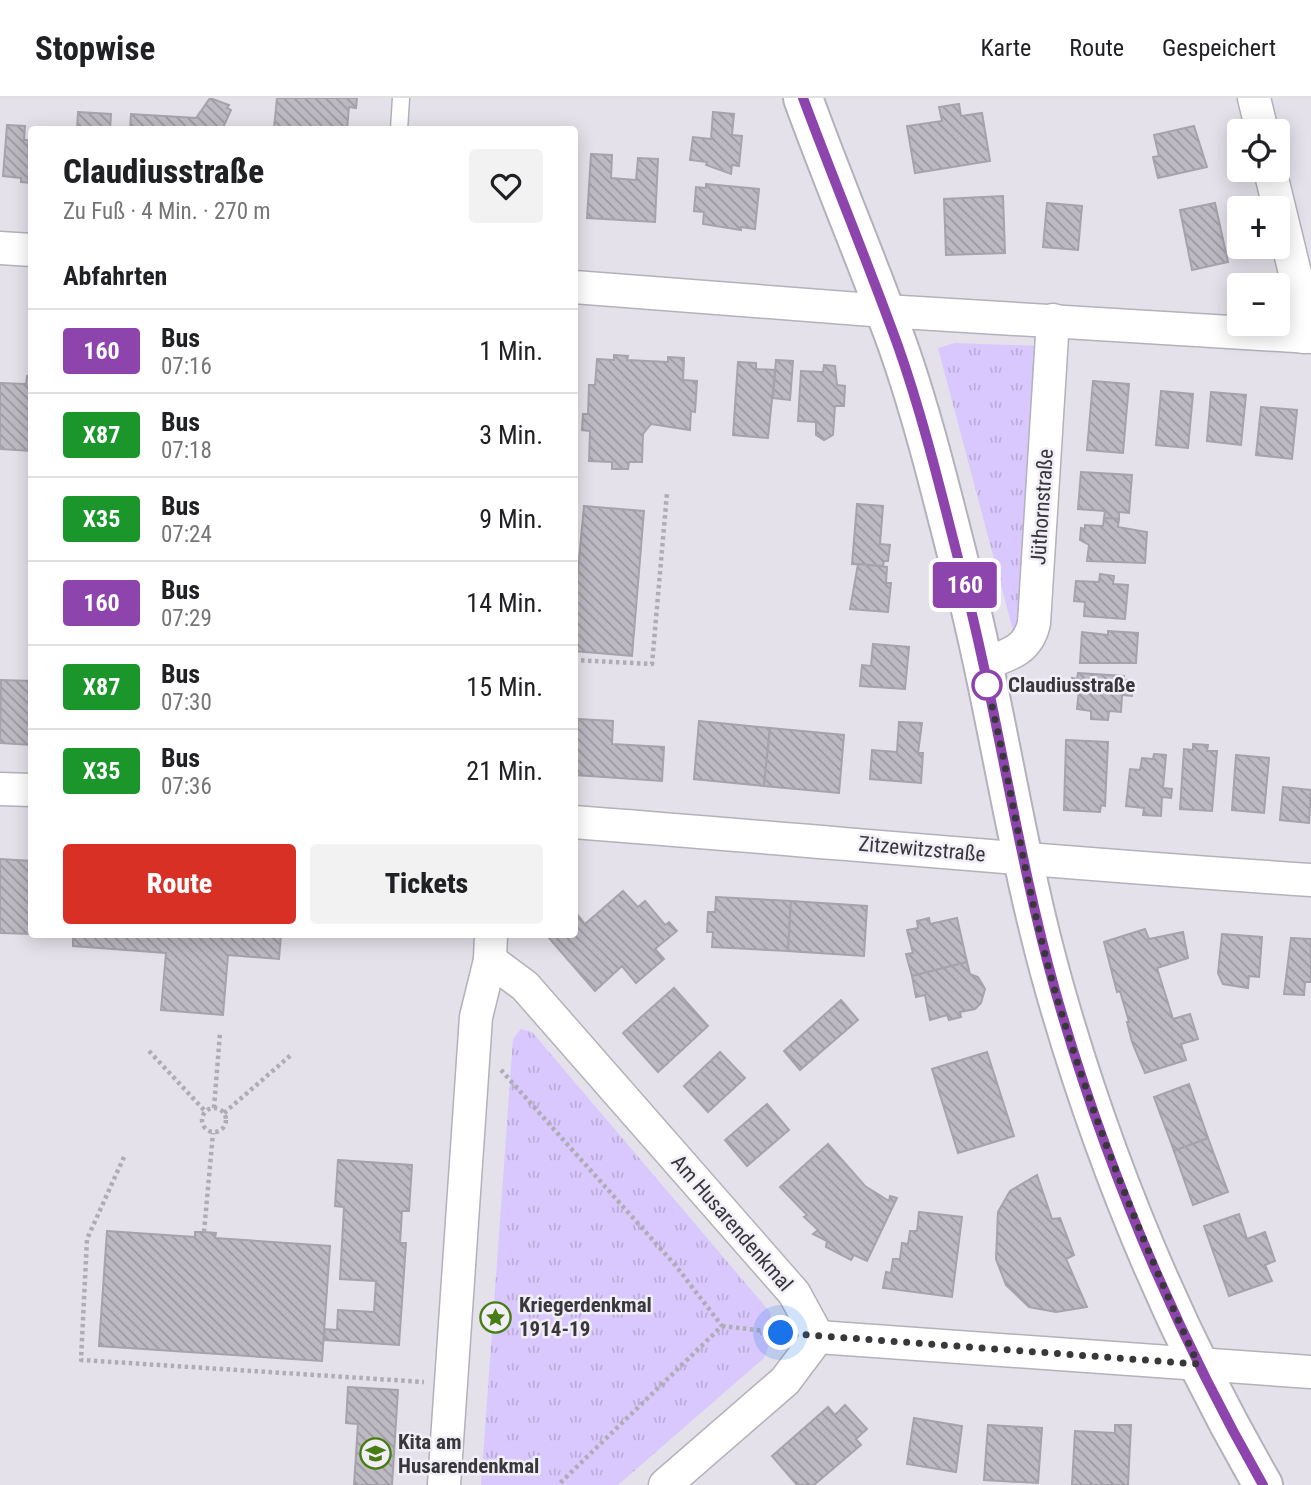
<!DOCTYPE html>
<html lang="de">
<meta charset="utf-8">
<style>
:root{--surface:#fff;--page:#f2f2f2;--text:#202124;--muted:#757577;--line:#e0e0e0;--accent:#d93025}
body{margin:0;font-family:"Roboto Condensed",sans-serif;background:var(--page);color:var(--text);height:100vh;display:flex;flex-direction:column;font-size:26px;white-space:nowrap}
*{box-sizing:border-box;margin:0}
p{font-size:23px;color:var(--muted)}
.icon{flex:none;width:38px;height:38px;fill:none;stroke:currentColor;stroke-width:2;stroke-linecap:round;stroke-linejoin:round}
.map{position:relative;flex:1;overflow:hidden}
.details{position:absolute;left:28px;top:28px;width:550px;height:812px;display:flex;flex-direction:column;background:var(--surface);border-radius:7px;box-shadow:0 4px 18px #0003}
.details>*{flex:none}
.badge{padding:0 14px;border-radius:5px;font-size:24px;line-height:46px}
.buttons{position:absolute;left:1227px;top:21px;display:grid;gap:14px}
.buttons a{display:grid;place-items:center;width:63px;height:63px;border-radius:7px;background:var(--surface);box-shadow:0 4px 18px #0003;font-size:35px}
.you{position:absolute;width:35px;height:35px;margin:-18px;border:5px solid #fff;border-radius:50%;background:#1a73e8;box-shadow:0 0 0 10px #1a73e833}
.map>.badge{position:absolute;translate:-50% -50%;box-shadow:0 0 0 4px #fff}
h2{padding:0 35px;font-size:26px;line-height:63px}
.round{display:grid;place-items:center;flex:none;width:74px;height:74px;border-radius:7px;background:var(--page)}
.summary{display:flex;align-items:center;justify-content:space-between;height:119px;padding:0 35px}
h1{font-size:33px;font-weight:800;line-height:52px}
.action{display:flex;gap:14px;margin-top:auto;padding:14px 35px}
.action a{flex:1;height:80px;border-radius:7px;background:var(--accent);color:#fff;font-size:28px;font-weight:800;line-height:80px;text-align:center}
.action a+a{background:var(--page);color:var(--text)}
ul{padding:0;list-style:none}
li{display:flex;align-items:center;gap:21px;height:84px;padding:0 35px;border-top:2px solid var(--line)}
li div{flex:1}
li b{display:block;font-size:26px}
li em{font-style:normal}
li .badge{min-width:77px;font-weight:700;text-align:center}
header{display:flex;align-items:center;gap:42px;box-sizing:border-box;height:98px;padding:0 35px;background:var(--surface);border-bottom:2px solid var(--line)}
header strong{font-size:33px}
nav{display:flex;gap:38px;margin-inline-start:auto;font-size:24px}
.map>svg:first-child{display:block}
.park{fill:url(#park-tufts)}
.building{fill:url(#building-back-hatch);stroke:#a5a3ab;stroke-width:2}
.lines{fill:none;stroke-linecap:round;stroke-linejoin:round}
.lane-casing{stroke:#b3b1b9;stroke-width:19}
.street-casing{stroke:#b3b1b9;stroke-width:35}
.secondary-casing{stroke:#b3b1b9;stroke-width:42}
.path{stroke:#afadb4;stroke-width:4.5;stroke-dasharray:3.5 3.5;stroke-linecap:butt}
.lane{stroke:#fff;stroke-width:16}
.street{stroke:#fff;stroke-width:32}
.secondary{stroke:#fff;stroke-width:38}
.line-casing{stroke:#fff;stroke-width:16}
.line{stroke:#8e44ad;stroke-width:10}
.walk{stroke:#38373a;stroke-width:7;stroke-dasharray:0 12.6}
.stop-dot{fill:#fff;stroke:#8e44ad;stroke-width:3.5}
.labels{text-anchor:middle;stroke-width:5;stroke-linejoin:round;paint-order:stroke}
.street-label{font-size:21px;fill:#38373a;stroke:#f1eef7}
.stop-label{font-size:21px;font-weight:bold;fill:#38373a;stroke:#f1eef7;text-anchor:start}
.poi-label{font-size:21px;font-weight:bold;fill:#38373a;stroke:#f1eef7;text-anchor:start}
</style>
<header>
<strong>Stopwise</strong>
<nav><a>Karte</a><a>Route</a><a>Gespeichert</a></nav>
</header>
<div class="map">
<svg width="1311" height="1387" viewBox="0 0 1311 1387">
<defs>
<pattern id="park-tufts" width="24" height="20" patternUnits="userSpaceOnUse" patternTransform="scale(1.75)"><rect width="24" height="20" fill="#d9c8fd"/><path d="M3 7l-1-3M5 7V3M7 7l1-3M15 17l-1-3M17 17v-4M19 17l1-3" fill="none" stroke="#bbacda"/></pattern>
<pattern id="building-back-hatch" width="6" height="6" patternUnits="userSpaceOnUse" patternTransform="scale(1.75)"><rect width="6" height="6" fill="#bdbac3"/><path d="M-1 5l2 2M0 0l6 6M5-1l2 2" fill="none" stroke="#9b989f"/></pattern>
</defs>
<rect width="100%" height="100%" fill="#e4e1ea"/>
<!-- park -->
<g class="park">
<path d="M 955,245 L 1042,248 L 1026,524 L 1015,540 L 938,250 Z"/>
<path d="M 521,931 L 532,934 L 770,1214 L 773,1236 L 764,1260 L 618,1387 L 481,1387 L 513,941 Z"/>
</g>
<!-- building -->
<g class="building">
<path d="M 210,0 L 229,7 L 227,10 L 231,12 L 222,32 L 130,32 L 131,16 L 196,20 Z"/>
<path d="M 277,0 L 357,0 L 356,10 L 349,9 L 347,32 L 274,30 Z"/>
<path d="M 959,6 L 961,18 L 982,15 L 990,63 L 915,75 L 907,28 L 942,23 L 939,9 Z"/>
<path d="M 78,14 L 111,16 L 110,32 L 77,32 Z"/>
<path d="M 713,14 L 734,16 L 732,37 L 742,38 L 739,68 L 732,67 L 731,76 L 706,67 L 707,64 L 690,62 L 693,39 L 711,41 Z"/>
<path d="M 7,27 L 25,28 L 24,42 L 32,42 L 32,85 L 21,84 L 21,80 L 3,78 Z"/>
<path d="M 1194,28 L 1207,69 L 1158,80 L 1153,59 L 1159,58 L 1154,37 Z"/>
<path d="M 591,56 L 612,57 L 611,80 L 636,82 L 638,60 L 658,61 L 655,124 L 587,120 Z"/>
<path d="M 706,86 L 759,91 L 755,131 L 741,129 L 741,132 L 703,126 L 704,114 L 694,113 L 696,89 L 706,90 Z"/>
<path d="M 1003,98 L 1005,155 L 946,157 L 944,101 Z"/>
<path d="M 1047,105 L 1082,108 L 1078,152 L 1043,149 Z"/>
<path d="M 1215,105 L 1228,164 L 1192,172 L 1180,112 Z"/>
<path d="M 614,257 L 628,258 L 627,262 L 668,264 L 668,259 L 684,260 L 683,282 L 697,283 L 695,314 L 691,313 L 690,332 L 651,326 L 643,336 L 642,364 L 629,364 L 628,371 L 612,371 L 612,364 L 589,363 L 590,333 L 582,332 L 583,316 L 588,316 L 589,287 L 595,287 L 597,261 L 614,262 Z"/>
<path d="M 776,262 L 793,263 L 790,302 L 773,300 Z"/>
<path d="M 738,264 L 756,265 L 756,271 L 775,272 L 768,340 L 733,337 Z"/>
<path d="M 824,267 L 835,268 L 837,287 L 845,288 L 844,308 L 835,308 L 833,337 L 824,342 L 816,337 L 816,324 L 798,323 L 801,273 L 823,274 Z"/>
<path d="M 27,278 L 32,278 L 32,353 L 0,351 L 0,285 L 26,286 Z"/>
<path d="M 1093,283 L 1129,286 L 1123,355 L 1087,352 Z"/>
<path d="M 1161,293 L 1193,296 L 1188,350 L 1156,347 Z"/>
<path d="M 1211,294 L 1246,297 L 1241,347 L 1207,343 Z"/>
<path d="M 1261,309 L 1297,312 L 1292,361 L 1256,357 Z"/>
<path d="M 1081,374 L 1132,377 L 1129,415 L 1119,414 L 1119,421 L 1104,420 L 1105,413 L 1078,411 Z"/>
<path d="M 857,406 L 883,408 L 880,446 L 890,447 L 888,463 L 884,463 L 883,468 L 852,466 Z"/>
<path d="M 584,408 L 644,413 L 632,558 L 574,553 L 574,516 Z"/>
<path d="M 1104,420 L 1119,421 L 1118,429 L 1147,434 L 1145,465 L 1087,463 L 1089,447 L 1080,442 L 1081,430 L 1085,431 L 1085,427 L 1103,428 Z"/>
<path d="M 858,466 L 887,469 L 886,485 L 891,485 L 888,514 L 850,511 Z"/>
<path d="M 1100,476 L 1114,478 L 1113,486 L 1128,487 L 1125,521 L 1084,518 L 1085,504 L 1074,503 L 1076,483 L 1099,484 Z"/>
<path d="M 1108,533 L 1138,535 L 1136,565 L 1080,565 L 1082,534 L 1108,537 Z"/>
<path d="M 873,546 L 909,549 L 905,591 L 860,588 L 862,567 L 871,568 Z"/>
<path d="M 1078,575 L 1124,578 L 1124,582 L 1133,582 L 1132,598 L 1122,597 L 1121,614 L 1109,613 L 1108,622 L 1091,621 L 1091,613 L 1077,611 L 1079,592 L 1071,591 L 1072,580 L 1077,581 Z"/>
<path d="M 1,582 L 32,583 L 32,647 L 0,645 Z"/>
<path d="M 578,621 L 613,623 L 612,646 L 664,649 L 662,683 L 575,677 Z"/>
<path d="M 699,623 L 770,630 L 764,688 L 694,681 Z"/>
<path d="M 899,624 L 922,625 L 918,655 L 923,655 L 921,685 L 870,681 L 872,652 L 897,654 Z"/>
<path d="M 770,630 L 844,637 L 839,695 L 764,688 Z"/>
<path d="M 1066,642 L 1108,644 L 1105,708 L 1101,707 L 1100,714 L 1064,712 Z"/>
<path d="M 1193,646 L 1208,647 L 1207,653 L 1217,653 L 1212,713 L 1180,711 L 1184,651 L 1193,652 Z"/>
<path d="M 1154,656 L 1166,657 L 1163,690 L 1172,691 L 1171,700 L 1162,699 L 1161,718 L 1143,717 L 1144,710 L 1126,708 L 1130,671 L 1140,672 L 1142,660 L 1153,661 Z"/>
<path d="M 1236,657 L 1269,660 L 1264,715 L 1232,712 Z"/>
<path d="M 1283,689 L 1311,692 L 1309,725 L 1280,722 Z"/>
<path d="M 0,761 L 32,763 L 32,836 L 0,835 Z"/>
<path d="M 623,793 L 638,809 L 645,803 L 665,827 L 669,824 L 677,833 L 655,851 L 664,861 L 636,885 L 622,868 L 595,893 L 549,840 L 553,836 L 574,836 L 574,818 L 577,816 L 585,826 Z"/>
<path d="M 716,799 L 791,803 L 788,853 L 712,849 L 713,834 L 707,834 L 708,814 L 715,814 Z"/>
<path d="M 791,803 L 867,808 L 864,858 L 788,853 Z"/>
<path d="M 929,820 L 930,826 L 957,820 L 967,864 L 912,878 L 906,856 L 913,855 L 907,832 L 918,830 L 917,823 Z"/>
<path d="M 1145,831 L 1149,841 L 1183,834 L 1188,860 L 1157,870 L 1173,921 L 1190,916 L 1198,941 L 1181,946 L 1186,962 L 1145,975 L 1132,944 L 1127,924 L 1129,924 L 1120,893 L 1117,894 L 1104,844 Z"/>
<path d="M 40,836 L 281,836 L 279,861 L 228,857 L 223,917 L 161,912 L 166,855 L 73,848 L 73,838 Z"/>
<path d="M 1222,836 L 1262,839 L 1259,879 L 1249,878 L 1248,890 L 1223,886 L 1218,875 Z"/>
<path d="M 1291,840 L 1311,841 L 1311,884 L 1305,884 L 1304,897 L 1284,896 Z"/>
<path d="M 967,864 L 970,876 L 978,879 L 985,891 L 981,905 L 975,911 L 960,914 L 961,919 L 949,922 L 947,917 L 930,922 L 925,897 L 916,899 L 912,878 Z"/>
<path d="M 674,890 L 708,928 L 658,974 L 623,935 Z"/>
<path d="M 841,902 L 858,922 L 800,972 L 784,953 Z"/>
<path d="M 720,954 L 745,980 L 708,1014 L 684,988 Z"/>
<path d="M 987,954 L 1014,1038 L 958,1055 L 932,971 Z"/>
<path d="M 1189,986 L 1208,1040 L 1174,1053 L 1154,999 Z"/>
<path d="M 767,1006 L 789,1032 L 747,1068 L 725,1042 Z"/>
<path d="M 1208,1040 L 1228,1094 L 1193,1107 L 1174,1053 Z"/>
<path d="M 828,1046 L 865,1088 L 889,1103 L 890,1098 L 897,1100 L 867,1163 L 854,1157 L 851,1162 L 826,1149 L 827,1143 L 813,1136 L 818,1132 L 804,1119 L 807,1117 L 780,1089 Z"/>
<path d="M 338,1062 L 412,1067 L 409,1113 L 402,1113 L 400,1145 L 406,1145 L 399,1247 L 324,1242 L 325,1231 L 337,1232 L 338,1212 L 374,1214 L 376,1183 L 340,1181 L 344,1109 L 335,1108 Z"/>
<path d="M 1037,1077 L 1052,1121 L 1060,1120 L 1074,1157 L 1066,1161 L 1087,1209 L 1056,1214 L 1029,1209 L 1006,1187 L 996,1161 L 998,1114 L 1010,1093 Z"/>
<path d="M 919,1114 L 962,1119 L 952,1199 L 883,1190 L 886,1174 L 891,1175 L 893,1161 L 900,1161 L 902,1145 L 908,1146 L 910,1133 L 917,1133 Z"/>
<path d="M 1239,1116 L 1247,1141 L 1265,1134 L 1275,1163 L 1265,1167 L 1272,1183 L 1229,1198 L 1204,1128 Z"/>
<path d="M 107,1133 L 195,1139 L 195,1134 L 204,1134 L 216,1135 L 215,1140 L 330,1148 L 322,1263 L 99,1248 Z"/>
<path d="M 348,1289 L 398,1292 L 392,1387 L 354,1387 L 358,1326 L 346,1325 Z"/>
<path d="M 845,1307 L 867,1331 L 856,1341 L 861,1347 L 814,1387 L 797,1387 L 772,1358 L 828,1309 L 835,1317 Z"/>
<path d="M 914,1320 L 962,1328 L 956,1374 L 907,1366 Z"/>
<path d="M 988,1327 L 1042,1330 L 1038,1385 L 984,1382 Z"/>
<path d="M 1115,1327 L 1131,1327 L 1128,1387 L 1072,1387 L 1075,1333 L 1115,1335 Z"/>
</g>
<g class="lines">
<defs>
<path id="lane" d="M 399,32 L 401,0"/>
<g id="street">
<path d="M 1254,0 L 1262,33"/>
<path d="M 1270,72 L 1303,208 L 1304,239"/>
<path d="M 0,150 L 32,152"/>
<path d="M 574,189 L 885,213 L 1311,239"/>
<path d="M 983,566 C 1008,557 1028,553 1034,525 L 1053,222"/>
<path d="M 0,691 L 32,692"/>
<path d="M 574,724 C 820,743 1065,766 1311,782"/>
<path d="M 490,862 L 525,888 L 794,1195 L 818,1239"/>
<path d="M 818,1239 L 1311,1274"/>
<path d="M 444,1387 L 476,919 L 490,862 L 491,836"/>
<path d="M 665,1387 L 785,1283 L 818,1239"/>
</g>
<path id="secondary" d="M 803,0 C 833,83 868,165 898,248 C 923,319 941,394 960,468 C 997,608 1015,752 1055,892 C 1104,1064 1174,1233 1263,1387"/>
</defs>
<!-- lane casing -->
<use href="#lane" class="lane-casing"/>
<!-- street casing -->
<use href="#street" class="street-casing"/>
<!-- secondary casing -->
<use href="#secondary" class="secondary-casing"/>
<!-- path -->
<g class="path">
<path d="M 574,562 L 652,566 L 667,395"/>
<path d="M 149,953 L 205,1013"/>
<path d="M 501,972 L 676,1168 L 722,1228 L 558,1387"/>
<circle cx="214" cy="1022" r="12"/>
<path d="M 214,1010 L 220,935"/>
<path d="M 224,1015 L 291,957"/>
<path d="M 124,1059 L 87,1141 L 81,1262 L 424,1284"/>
<path d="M 204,1134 L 213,1035"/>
<path d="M 722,1228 L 782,1235"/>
</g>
<!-- lane -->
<use href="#lane" class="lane"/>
<!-- street -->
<use href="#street" class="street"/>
<!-- secondary -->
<use href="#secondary" class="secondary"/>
</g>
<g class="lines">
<defs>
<path id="line" d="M 803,0 C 834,83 868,165 898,248 C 923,319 941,394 960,468 C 997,608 1016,752 1055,892 C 1104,1064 1175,1233 1263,1387"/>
</defs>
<!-- line casing -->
<use href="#line" class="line-casing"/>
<!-- line -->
<use href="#line" class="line"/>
<!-- walk -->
<path class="walk" d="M 781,1235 L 1198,1266 C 1143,1145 1092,1021 1055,893 C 1026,793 1012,689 987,587"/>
</g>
<!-- icons -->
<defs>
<symbol id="sight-ring" viewBox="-11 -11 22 22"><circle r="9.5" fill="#f1eef7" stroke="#477d12" stroke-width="1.5"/><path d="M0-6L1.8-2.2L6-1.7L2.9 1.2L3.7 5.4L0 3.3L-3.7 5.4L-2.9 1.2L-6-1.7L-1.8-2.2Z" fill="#477d12"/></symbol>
<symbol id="school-ring" viewBox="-11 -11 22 22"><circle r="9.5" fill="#f1eef7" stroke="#477d12" stroke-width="1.5"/><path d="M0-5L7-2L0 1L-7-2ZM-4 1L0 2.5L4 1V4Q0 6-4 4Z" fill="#477d12"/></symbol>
</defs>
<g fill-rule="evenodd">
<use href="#sight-ring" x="478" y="1202" width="35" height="35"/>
<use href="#school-ring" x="358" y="1338" width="35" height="35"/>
</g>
<!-- markers -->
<circle class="stop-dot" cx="987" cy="587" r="14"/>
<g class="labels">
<!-- street labels -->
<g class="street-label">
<text transform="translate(1042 409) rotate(-86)" y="7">Jüthornstraße</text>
<text transform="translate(922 751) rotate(5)" y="7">Zitzewitzstraße</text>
<text transform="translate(732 1125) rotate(49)" y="7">Am Husarendenkmal</text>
</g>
<!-- stop labels -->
<g class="stop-label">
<text x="1008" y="594">Claudiusstraße</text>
</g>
<!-- poi labels -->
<g class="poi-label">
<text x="519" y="1214">Kriegerdenkmal<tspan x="519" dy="24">1914-19</tspan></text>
<text x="398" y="1351">Kita am<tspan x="398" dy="24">Husarendenkmal</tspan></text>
</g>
</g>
</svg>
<div class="buttons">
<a><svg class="icon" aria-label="locate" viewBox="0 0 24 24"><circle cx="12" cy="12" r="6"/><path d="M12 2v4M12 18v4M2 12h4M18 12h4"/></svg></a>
<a>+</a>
<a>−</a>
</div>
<div class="you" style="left:781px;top:1235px"></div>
<b class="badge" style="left:965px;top:487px;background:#8e44ad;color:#fff">160</b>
<section class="details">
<div class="summary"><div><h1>Claudiusstraße</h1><p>Zu Fuß · 4 Min. · 270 m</p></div><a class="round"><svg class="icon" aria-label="heart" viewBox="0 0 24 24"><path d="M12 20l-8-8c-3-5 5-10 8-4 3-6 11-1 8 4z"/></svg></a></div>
<h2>Abfahrten</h2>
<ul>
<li><span class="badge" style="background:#8e44ad;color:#fff">160</span><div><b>Bus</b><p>07:16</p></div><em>1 Min.</em></li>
<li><span class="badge" style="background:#1a962b;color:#fff">X87</span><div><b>Bus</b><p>07:18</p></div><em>3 Min.</em></li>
<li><span class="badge" style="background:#1a962b;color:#fff">X35</span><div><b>Bus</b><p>07:24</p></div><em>9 Min.</em></li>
<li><span class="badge" style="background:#8e44ad;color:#fff">160</span><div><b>Bus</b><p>07:29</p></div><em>14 Min.</em></li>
<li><span class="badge" style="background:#1a962b;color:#fff">X87</span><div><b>Bus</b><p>07:30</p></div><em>15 Min.</em></li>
<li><span class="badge" style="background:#1a962b;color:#fff">X35</span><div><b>Bus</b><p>07:36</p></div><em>21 Min.</em></li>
</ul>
<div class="action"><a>Route</a><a>Tickets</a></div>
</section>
</div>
